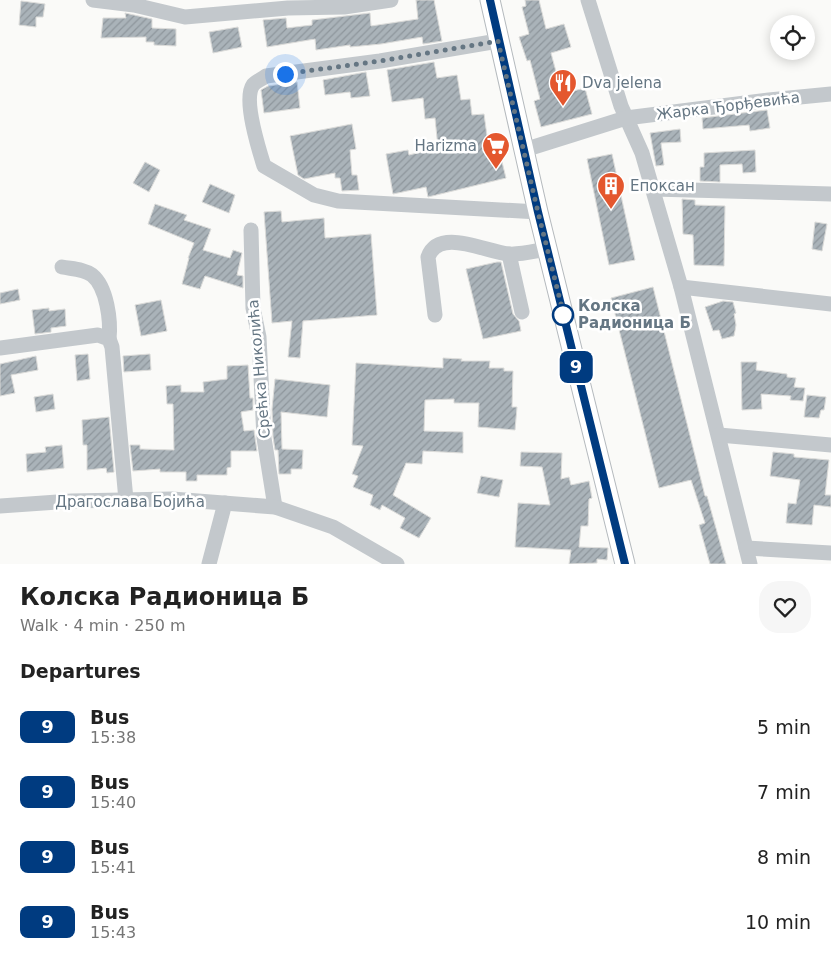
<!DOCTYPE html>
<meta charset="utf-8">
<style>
:root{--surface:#fff;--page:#f6f6f6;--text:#222;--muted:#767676}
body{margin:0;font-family:"DejaVu Sans",sans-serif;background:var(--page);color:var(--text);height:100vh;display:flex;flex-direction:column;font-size:19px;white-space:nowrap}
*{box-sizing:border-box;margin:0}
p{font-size:16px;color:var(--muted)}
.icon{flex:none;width:28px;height:28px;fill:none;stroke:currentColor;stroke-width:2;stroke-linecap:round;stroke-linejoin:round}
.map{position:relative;height:564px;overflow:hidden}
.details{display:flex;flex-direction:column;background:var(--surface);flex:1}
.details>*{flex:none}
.badge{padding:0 10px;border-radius:8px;font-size:18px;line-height:32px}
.fabs{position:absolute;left:770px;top:15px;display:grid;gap:10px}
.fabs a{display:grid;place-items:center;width:45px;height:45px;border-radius:50%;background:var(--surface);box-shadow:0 2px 12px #0003;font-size:25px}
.you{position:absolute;width:25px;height:25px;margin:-12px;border:4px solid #fff;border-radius:50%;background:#1a73e8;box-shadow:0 0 0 8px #1a73e833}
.map>.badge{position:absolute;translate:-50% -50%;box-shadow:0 0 0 2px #fff}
h2{padding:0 20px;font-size:19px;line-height:45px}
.round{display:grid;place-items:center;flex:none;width:52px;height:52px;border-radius:20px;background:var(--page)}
.head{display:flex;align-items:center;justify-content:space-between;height:85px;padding:0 20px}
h1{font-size:24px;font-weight:800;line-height:38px}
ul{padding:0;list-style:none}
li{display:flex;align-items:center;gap:15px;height:65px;padding:0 20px}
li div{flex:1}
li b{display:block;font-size:19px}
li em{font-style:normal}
li .badge{min-width:55px;font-weight:700;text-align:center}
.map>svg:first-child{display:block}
.building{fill:url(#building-hatch);stroke:#dcdcda}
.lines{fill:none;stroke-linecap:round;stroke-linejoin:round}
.major-casing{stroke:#b5babe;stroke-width:21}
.minor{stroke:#c3c8cc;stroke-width:15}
.major{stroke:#fff;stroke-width:19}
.line-casing{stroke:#fff;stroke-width:11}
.line{stroke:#003b80;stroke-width:8}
.walk{stroke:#657683;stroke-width:5;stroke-dasharray:0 9}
.stop-dot{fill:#fff;stroke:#003b80;stroke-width:2.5}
.labels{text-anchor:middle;stroke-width:5;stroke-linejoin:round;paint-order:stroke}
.poi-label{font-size:15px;fill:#657683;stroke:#fff;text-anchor:start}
.street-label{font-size:15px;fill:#657683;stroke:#fff}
.stop-label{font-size:15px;font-weight:bold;fill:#657683;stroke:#fff;text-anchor:start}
</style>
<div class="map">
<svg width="831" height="564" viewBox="0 0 831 564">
<defs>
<pattern id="building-hatch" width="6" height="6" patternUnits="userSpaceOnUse" patternTransform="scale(1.25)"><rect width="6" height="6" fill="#aab3b9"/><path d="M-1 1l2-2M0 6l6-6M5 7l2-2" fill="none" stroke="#8e969c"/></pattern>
</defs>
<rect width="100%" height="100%" fill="#fafaf8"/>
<!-- building -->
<g class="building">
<path d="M 416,0 L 434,0 L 442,41 L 423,44 L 422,37 L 381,44 L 350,47 L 350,45 L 316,50 L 315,39 L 267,47 L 263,20 L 286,18 L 287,28 L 312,25 L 312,20 L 370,13 L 371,26 L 418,19 Z"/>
<path d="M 525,0 L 539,0 L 546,29 L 564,24 L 571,47 L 551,53 L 562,94 L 585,88 L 592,114 L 541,127 L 534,101 L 540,99 L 530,60 L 527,61 L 519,37 L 529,34 L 522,7 L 526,6 Z"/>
<path d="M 21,1 L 45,4 L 43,17 L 36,17 L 36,27 L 19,25 Z"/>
<path d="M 125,13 L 152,19 L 152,28 L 176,29 L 176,46 L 154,45 L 154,42 L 146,42 L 146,37 L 101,38 L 103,18 L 126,18 Z"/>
<path d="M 238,27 L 242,47 L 213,53 L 209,32 Z"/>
<path d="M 434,62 L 437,78 L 457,75 L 461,100 L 470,99 L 472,115 L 484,114 L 487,136 L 495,134 L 506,178 L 428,197 L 426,187 L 393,194 L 386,154 L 408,150 L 409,155 L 438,148 L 435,118 L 425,119 L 423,98 L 392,102 L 387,70 Z"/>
<path d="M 366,72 L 370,96 L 351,98 L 350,92 L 325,95 L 323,80 Z"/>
<path d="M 297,82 L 300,108 L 264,113 L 261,90 L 268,86 Z"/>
<path d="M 767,110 L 770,128 L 750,131 L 749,125 L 703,129 L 702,118 Z"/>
<path d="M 352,124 L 356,149 L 350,150 L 352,175 L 357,175 L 359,190 L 342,191 L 340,178 L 335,178 L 335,173 L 304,179 L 298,175 L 290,136 Z"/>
<path d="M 680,129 L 681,142 L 661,143 L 664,165 L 656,166 L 650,133 Z"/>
<path d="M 755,150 L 756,172 L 743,173 L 742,164 L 720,165 L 720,182 L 700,181 L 700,167 L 704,167 L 704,153 Z"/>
<path d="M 612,154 L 635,260 L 609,265 L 587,159 Z"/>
<path d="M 145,162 L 160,170 L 149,192 L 133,183 Z"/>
<path d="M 210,184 L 235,195 L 229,213 L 202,202 Z"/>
<path d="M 682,199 L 695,200 L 695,205 L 725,206 L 724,266 L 694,265 L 693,235 L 683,234 Z"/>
<path d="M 155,204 L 187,215 L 184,220 L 211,229 L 203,250 L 230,258 L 233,250 L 242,253 L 237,275 L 243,276 L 243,288 L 205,276 L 200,289 L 182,284 L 189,258 L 188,258 L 194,243 L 148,224 Z"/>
<path d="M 281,211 L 282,222 L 324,218 L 325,238 L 371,234 L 377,315 L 303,321 L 300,358 L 288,357 L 292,321 L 272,323 L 264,212 Z"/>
<path d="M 815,222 L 827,224 L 822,251 L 812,249 Z"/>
<path d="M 497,262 L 501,262 L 513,314 L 519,321 L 521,331 L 483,339 L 466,269 Z"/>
<path d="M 653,287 L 705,496 L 707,496 L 726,564 L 710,564 L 699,525 L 705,523 L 691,480 L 659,488 L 611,298 Z"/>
<path d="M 18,289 L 20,300 L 0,304 L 0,293 Z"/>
<path d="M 161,300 L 167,331 L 141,336 L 135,305 Z"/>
<path d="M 723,301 L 733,302 L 736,313 L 734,314 L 736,325 L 734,336 L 722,339 L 719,330 L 713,331 L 705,307 Z"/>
<path d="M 49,308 L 49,311 L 65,309 L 66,326 L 51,328 L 51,332 L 35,334 L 32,310 Z"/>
<path d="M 88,354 L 90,379 L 77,381 L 75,355 Z"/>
<path d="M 150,354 L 151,370 L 124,372 L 123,356 Z"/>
<path d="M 36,356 L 38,370 L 11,375 L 15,393 L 0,396 L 0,364 Z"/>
<path d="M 443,358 L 462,359 L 461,361 L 490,361 L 489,368 L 504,368 L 504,371 L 513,371 L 512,407 L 517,407 L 515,430 L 478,427 L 479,403 L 454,403 L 454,399 L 425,400 L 424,431 L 463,432 L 463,453 L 423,451 L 422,464 L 406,463 L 393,495 L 431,518 L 419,538 L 400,528 L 405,518 L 382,505 L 380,510 L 370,505 L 373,495 L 353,487 L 358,476 L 352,474 L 363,446 L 352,445 L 356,363 L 443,368 Z"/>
<path d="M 741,362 L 757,362 L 756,370 L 787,374 L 787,377 L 796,378 L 794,387 L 805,388 L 803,401 L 790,400 L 791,396 L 761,394 L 762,409 L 742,410 Z"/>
<path d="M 248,365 L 250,398 L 253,398 L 253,410 L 241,412 L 244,431 L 254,430 L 257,451 L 231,451 L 231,467 L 227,468 L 227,475 L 197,475 L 197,481 L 186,481 L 186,472 L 160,472 L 160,469 L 133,471 L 130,445 L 140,445 L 140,449 L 174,450 L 173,404 L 167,404 L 166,386 L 181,385 L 181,392 L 204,392 L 203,382 L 227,379 L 227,366 Z"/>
<path d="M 275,379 L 330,385 L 327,417 L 281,412 L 282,449 L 303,450 L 302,469 L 291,469 L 291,474 L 279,474 L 278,450 L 275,450 L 273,437 L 272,409 Z"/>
<path d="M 53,394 L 55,409 L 36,412 L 34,397 Z"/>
<path d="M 807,395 L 826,397 L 824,410 L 821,410 L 819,418 L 804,417 Z"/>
<path d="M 109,417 L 114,472 L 107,473 L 106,468 L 87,470 L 87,445 L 83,445 L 82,420 Z"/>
<path d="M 62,445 L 64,468 L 27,472 L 26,454 L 46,452 L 45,447 Z"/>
<path d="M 521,452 L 562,453 L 561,479 L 569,477 L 571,485 L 589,481 L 592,498 L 589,499 L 588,526 L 581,526 L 579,547 L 608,548 L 607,560 L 597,559 L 597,563 L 569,564 L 571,550 L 515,547 L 518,503 L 550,505 L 542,467 L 520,466 Z"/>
<path d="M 773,452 L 794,454 L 794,457 L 829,460 L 825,495 L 831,495 L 831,507 L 814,505 L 812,525 L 786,523 L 788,503 L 796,504 L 800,480 L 770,476 Z"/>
<path d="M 481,476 L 503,480 L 499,497 L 477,493 Z"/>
</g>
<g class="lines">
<defs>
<path id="major" d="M 490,0 L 538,212 L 625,564"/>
</defs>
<!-- major casing -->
<use href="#major" class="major-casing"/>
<!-- minor -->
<g class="minor">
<path d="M 93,0 L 134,5 L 185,17 L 288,8 L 344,7 L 391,0"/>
<path d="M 588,0 L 621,106 L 642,153 L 681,287 L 750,564"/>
<path d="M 498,41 L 380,61 L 266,76 C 262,79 255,82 253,85 C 243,99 259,150 264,166 L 314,195 L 338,201 L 538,212"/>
<path d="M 524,150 L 626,118 L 769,100 L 831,94"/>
<path d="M 653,189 L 831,194"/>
<path d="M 251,230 L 253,308 L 259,337 L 264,438 L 275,507"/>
<path d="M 509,254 L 522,312"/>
<path d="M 62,267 C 72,269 84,269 92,275 C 107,287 111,321 109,339"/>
<path d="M 681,287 L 831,304"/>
<path d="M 435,315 L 428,257 C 439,227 486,252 508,254 C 520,255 535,251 547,249"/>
<path d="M 0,348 L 98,335 L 109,339 L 112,347 L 126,500"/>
<path d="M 719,435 L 831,445"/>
<path d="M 0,506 L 72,501 L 172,499 L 275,507 L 333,527 L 397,564"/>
<path d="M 746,548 L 831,553"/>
<path d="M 209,564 L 225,503"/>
</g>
<!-- major -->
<use href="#major" class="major"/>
</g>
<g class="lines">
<defs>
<path id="line" d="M 490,0 L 538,212 L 625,564"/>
</defs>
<!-- line casing -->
<use href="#line" class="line-casing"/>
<!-- line -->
<use href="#line" class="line"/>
<!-- walk -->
<path class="walk" d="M 285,74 L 380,61 L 498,41 L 538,212 L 565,320 L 563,315"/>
</g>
<!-- icons -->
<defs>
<symbol id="restaurant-pin" viewBox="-11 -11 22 30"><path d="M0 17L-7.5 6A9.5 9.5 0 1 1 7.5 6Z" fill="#e4572e" stroke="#fff"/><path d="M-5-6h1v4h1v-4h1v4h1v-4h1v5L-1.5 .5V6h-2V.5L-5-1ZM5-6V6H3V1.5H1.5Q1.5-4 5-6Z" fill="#fff"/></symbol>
<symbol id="supermarket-pin" viewBox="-11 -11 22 30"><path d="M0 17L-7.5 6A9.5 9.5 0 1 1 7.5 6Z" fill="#e4572e" stroke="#fff"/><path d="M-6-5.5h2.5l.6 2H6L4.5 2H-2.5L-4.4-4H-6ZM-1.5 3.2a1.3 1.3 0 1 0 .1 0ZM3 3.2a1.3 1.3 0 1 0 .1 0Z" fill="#fff"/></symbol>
<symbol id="building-pin" viewBox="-11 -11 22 30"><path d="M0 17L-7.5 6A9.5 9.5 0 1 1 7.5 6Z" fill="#e4572e" stroke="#fff"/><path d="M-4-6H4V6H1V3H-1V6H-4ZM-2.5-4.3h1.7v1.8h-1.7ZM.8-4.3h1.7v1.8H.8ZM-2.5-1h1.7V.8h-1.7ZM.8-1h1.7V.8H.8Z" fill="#fff"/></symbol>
</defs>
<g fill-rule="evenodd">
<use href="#restaurant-pin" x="547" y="67" width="32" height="43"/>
<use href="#supermarket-pin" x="480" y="130" width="32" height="43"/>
<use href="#building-pin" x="595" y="170" width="32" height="43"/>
</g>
<!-- markers -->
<circle class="stop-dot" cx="563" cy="315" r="10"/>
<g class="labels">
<!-- poi labels -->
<g class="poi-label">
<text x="582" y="88">Dva jelena</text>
<text x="477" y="151" text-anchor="end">Harizma</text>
<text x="630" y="191">Епоксан</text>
</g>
<!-- street labels -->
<g class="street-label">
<text transform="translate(728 106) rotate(-7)" y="5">Жарка Ђорђевића</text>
<text transform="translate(259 369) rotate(-95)" y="5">Срећка Николића</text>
<text x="130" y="507">Драгослава Бојића</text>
</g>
<!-- stop labels -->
<g class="stop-label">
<text x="578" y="311">Колска<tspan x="578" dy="17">Радионица Б</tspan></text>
</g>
</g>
</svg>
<div class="fabs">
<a><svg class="icon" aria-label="locate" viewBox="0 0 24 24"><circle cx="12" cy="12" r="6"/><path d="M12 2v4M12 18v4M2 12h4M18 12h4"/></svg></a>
</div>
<div class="you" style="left:285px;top:74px"></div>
<b class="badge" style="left:576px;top:367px;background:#003b80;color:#fff">9</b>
</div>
<section class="details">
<div class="head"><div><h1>Колска Радионица Б</h1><p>Walk · 4 min · 250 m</p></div><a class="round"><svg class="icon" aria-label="heart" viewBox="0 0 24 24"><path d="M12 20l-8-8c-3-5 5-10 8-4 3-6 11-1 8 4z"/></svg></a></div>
<h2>Departures</h2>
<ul>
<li><span class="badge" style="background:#003b80;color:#fff">9</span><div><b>Bus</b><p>15:38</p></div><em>5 min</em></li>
<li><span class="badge" style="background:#003b80;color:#fff">9</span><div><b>Bus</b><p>15:40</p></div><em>7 min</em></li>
<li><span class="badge" style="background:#003b80;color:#fff">9</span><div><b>Bus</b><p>15:41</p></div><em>8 min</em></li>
<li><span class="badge" style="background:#003b80;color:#fff">9</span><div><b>Bus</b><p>15:43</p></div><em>10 min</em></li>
</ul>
</section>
